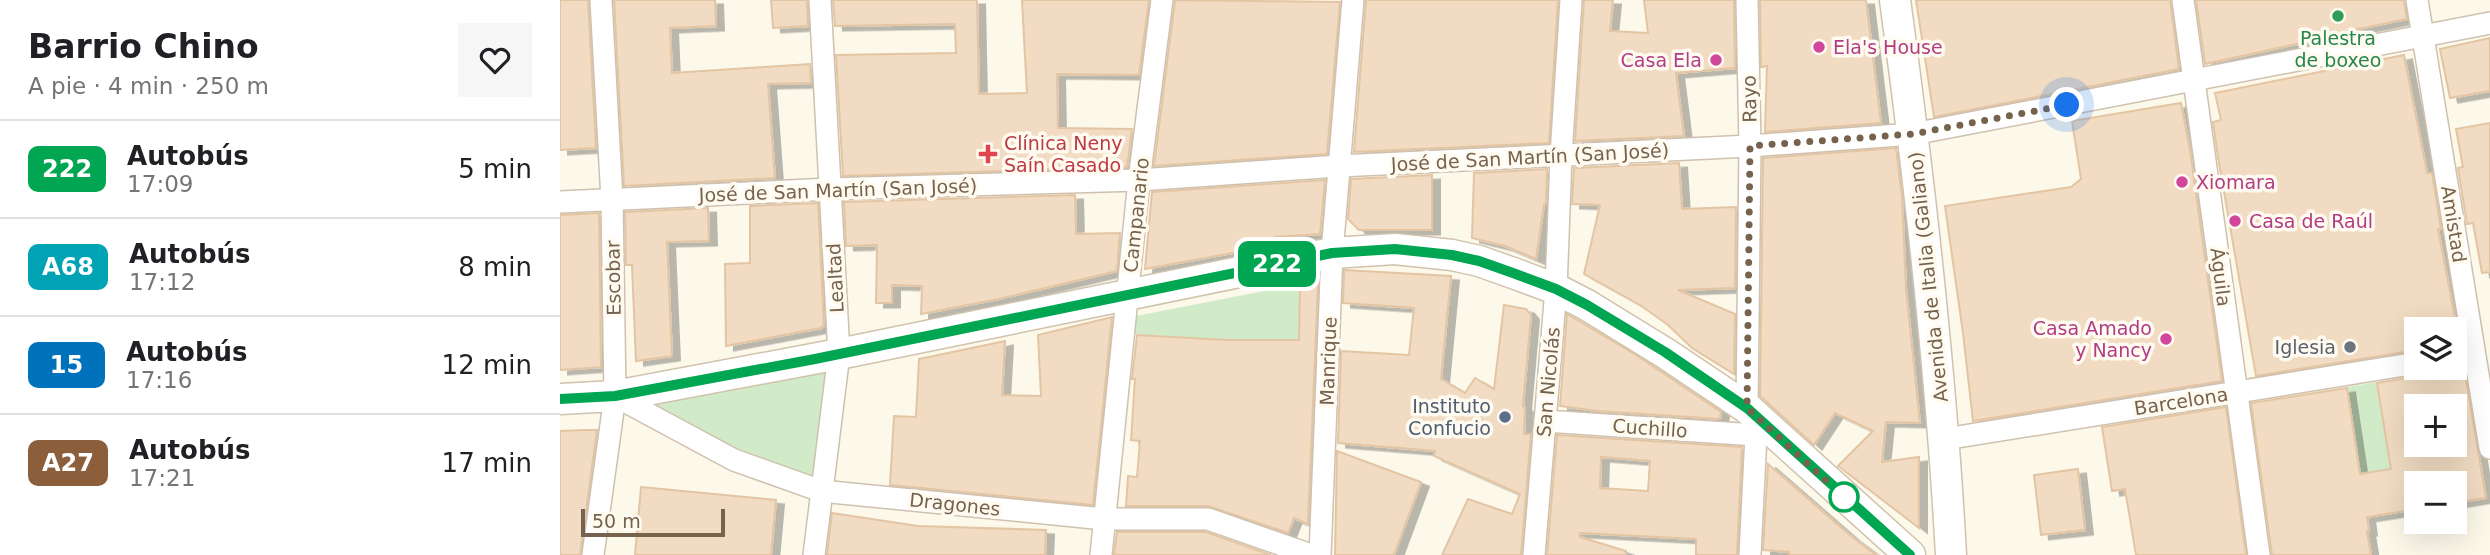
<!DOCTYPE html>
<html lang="es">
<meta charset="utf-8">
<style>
:root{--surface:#fff;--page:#f6f6f6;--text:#202124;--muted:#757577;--line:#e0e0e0}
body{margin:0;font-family:"DejaVu Sans",sans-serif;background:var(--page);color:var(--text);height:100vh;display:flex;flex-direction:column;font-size:26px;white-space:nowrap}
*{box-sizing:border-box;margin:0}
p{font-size:23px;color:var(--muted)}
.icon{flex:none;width:38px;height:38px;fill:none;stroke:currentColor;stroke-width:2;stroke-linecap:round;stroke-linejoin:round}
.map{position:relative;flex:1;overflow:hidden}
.drawer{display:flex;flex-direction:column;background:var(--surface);width:560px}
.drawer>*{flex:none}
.badge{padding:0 14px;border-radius:10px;font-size:24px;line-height:46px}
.tools{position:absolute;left:1844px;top:317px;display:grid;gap:14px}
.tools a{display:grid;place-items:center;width:63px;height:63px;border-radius:0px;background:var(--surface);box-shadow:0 7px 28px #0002;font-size:35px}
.scale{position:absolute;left:21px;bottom:18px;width:144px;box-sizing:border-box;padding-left:7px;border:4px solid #77624d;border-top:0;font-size:19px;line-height:24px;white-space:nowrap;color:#77624d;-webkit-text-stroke:5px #fffbf1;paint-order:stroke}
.you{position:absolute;width:35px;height:35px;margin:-18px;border:5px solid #fff;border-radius:50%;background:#1a73e8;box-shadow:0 0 0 10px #1a73e833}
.map>.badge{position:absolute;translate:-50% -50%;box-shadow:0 0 0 4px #fff}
.round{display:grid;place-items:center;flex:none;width:74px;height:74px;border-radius:0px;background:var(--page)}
.head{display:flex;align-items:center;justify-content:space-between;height:119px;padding:0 28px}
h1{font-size:33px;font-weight:800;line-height:52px}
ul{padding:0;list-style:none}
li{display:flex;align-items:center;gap:21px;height:98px;padding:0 28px;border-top:2px solid var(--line)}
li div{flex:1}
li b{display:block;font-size:26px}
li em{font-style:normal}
li .badge{min-width:77px;font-weight:700;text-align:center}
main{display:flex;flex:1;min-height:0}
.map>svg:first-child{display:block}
.green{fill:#d1eac8}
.building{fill:#f1dbc2;stroke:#e4c5a3;stroke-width:2;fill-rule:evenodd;filter:url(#shadow)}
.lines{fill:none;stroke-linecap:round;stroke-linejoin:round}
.street-casing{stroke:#cfc1af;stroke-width:24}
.secondary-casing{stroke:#d1c2ad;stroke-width:33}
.street{stroke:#fff;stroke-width:21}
.secondary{stroke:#fff;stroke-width:30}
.line-casing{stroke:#fff;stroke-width:16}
.line{stroke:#00a651;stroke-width:10}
.walk{stroke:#77624d;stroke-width:7;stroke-dasharray:0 12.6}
.leisure-dot{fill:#2e9e5b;stroke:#fffbf1;stroke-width:2.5}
.hotel-dot{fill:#d1479c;stroke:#fffbf1;stroke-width:2.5}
.health-dot{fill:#e0444e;stroke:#fffbf1;stroke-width:2.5}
.worship-dot{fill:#6b7280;stroke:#fffbf1;stroke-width:2.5}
.service-dot{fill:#5c6f8a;stroke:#fffbf1;stroke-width:2.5}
.stop-dot{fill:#fff;stroke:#00a651;stroke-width:3.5}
.labels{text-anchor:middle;stroke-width:7;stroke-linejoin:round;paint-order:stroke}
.leisure-label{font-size:19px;fill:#27864d;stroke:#fffbf1}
.hotel-label{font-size:19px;fill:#b23c85;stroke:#fffbf1;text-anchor:start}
.street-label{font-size:19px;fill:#77624d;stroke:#fffbf1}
.health-label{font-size:19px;fill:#be3a42;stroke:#fffbf1;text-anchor:start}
.worship-label{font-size:19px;fill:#5b616d;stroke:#fffbf1;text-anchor:end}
.service-label{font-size:19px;fill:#4e5e75;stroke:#fffbf1;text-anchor:end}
</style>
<main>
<section class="drawer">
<div class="head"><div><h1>Barrio Chino</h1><p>A pie · 4 min · 250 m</p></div><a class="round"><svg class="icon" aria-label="heart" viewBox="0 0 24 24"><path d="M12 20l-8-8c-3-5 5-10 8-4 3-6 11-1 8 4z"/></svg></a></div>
<ul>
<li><span class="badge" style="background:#00a651;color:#fff">222</span><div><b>Autobús</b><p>17:09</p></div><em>5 min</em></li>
<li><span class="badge" style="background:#00a3b4;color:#fff">A68</span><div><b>Autobús</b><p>17:12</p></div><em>8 min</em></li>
<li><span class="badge" style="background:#0072bc;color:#fff">15</span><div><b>Autobús</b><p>17:16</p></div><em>12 min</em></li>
<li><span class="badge" style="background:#8b5e3c;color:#fff">A27</span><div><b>Autobús</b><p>17:21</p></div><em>17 min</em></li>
</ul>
</section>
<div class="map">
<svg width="1930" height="555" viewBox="0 0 1930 555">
<defs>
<filter id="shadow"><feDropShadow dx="8" dy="4.5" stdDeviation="0" flood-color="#0004"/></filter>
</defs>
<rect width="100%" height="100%" fill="#fcf8ea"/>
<!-- green -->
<g class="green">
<path d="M 740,284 L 739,340 L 667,340 L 574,334 L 576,316 Z"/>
<path d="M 279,354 L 261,491 L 55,396 Z"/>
<path d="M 1817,382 L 1831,469 L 1800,474 L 1787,387 Z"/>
</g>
<!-- building -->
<g class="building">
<path d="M 0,0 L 28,0 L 36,148 L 0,150 Z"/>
<path d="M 54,0 L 155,0 L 156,26 L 110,28 L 112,73 L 250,64 L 251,83 L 208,84 L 215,178 L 64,186 Z"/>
<path d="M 211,0 L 247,0 L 248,26 L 213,28 Z"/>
<path d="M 273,0 L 417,0 L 419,94 L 467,93 L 462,0 L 589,0 L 579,75 L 497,74 L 498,128 L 572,129 L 567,167 L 283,176 L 276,55 L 396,53 L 395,24 L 275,26 Z"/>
<path d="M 615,0 L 780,2 L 767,154 L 594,166 Z"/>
<path d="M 806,0 L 998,0 L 989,143 L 794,152 Z"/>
<path d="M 1024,0 L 1053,0 L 1050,31 L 1088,33 L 1084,0 L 1174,0 L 1175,68 L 1116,73 L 1124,136 L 1015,141 Z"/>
<path d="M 1200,0 L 1306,0 L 1321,123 L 1205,132 L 1207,66 L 1201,67 Z"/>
<path d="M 1356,0 L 1610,0 L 1619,69 L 1374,117 Z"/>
<path d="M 1636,0 L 1844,0 L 1847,19 L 1754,38 L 1755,40 L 1645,64 Z"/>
<path d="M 1930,38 L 1930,91 L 1890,98 L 1880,49 Z"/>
<path d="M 1844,55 L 1867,173 L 1872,173 L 1881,229 L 1878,229 L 1897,329 L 1857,329 L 1857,350 L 1696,376 L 1657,151 L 1653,122 L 1661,120 L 1655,93 Z"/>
<path d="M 1621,103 L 1630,150 L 1662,381 L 1413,421 L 1403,333 L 1385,206 L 1511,187 L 1521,179 L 1512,121 Z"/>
<path d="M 1930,123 L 1930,272 L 1922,273 L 1913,223 L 1907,224 L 1898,168 L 1903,167 L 1896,129 Z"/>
<path d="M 1336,148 L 1342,197 L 1346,289 L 1360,423 L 1326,422 L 1322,462 L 1359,457 L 1359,528 L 1278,466 L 1313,431 L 1275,413 L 1254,445 L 1200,396 L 1203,158 Z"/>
<path d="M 1119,163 L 1122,209 L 1176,207 L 1175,288 L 1118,290 L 1175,314 L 1174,374 L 1132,348 L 1108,325 L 1080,305 L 1024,274 L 1040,205 L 1012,204 L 1014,168 Z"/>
<path d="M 987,169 L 986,204 L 984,204 L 976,259 L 945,246 L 912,238 L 914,173 Z"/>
<path d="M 872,175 L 872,230 L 799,230 L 788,219 L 791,179 Z"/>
<path d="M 765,180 L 760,234 L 715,237 L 716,245 L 585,269 L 592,192 Z"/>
<path d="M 515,195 L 516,234 L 560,233 L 557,271 L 439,299 L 361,314 L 362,286 L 332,285 L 332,303 L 316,303 L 317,245 L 286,246 L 284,202 Z"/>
<path d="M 258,203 L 264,325 L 261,328 L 166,346 L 165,264 L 190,263 L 190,206 Z"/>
<path d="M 148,208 L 149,241 L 107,242 L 112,356 L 76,361 L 72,265 L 66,265 L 65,212 Z"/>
<path d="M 39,213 L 41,367 L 0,370 L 0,215 Z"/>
<path d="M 784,270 L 891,276 L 881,379 L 905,393 L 915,378 L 934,389 L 944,305 L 966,309 L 971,315 L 963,406 L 965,408 L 964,434 L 971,434 L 961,555 L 882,555 L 908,499 L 952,514 L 960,494 L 874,456 L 875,451 L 778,443 L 781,351 L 849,355 L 854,308 L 783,303 Z"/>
<path d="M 740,284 L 758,284 L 748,524 L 734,518 L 728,533 L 648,506 L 566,506 L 568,476 L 577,477 L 580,441 L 571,440 L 575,379 L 572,379 L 577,335 L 667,340 L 739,340 Z"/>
<path d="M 1007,314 L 1076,355 L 1161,412 L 1160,419 L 1037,411 L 1000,406 Z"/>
<path d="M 552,317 L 533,505 L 330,485 L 334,416 L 356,417 L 359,359 L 445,341 L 442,395 L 481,396 L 478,335 Z"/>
<path d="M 1904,368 L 1926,498 L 1895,503 L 1895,483 L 1857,483 L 1857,509 L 1807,517 L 1809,531 L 1807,531 L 1811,555 L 1712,555 L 1691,403 L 1787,388 L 1800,474 L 1831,469 L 1817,383 ZM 1857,406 L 1895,406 L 1895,444 L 1857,444 Z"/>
<path d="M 1666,407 L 1686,555 L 1576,555 L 1565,489 L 1552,491 L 1542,427 Z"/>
<path d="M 26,430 L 37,430 L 20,555 L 0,555 L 0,431 Z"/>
<path d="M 997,435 L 1182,447 L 1177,555 L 1136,555 L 1136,539 L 1020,533 L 1020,537 L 1066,551 L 1066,555 L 987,555 ZM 1041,457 L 1090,461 L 1088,491 L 1040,488 Z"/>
<path d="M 777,451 L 861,482 L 834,555 L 775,555 Z"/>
<path d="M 1208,464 L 1292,537 L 1316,555 L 1229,555 L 1229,552 L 1203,550 Z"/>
<path d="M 1518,469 L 1525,530 L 1481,535 L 1474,475 Z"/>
<path d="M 81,487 L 216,500 L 211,555 L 75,555 Z"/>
<path d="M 272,513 L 358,526 L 486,530 L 485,555 L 267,555 Z"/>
<path d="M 557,532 L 646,532 L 711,555 L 554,555 Z"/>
</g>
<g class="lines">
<defs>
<g id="street">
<path d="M 1187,0 L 1190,146 L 1187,408"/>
<path d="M 1623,0 L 1699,555"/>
<path d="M 1857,0 L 1930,448"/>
<path d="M 0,202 L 270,189 L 579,180 L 779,166 L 1190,146 L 1353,134 L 1930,23"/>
<path d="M 55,396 L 174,460 L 261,491 L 544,519 L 648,519 L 751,555"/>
<path d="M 985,421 L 1196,435"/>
<path d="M 1385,439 L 1857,363"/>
<path d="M 33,555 L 55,396 L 52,200 L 41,0"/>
<path d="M 254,555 L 279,354 L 260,0"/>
<path d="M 541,555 L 579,180 L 602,0"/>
<path d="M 760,555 L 772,253 L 793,0"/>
<path d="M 974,555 L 996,289 L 1001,156 L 1011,0"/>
<path d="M 1190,555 L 1196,435 L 1199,421"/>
</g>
<g id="secondary">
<path d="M 1335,0 C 1360,184 1381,369 1391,555"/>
<path d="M 0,399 L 55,396 L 279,354 L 772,253 L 835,249 L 892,255 L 919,261 L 953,273 L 996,289 L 1027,305 L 1105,353 L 1187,408 L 1350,555"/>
</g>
</defs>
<!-- street casing -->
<use href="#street" class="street-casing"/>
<!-- secondary casing -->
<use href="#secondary" class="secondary-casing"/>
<!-- street -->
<use href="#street" class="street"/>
<!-- secondary -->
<use href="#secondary" class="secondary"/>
</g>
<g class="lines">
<defs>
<path id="line" d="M 0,399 L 55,396 L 255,359 L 772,253 L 835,249 L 892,255 L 919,261 L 953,273 L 996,289 L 1027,305 L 1105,352 L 1187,408 L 1350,555"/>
</defs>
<!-- line casing -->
<use href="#line" class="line-casing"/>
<!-- line -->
<use href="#line" class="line"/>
<!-- walk -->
<path class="walk" d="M 1284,497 L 1187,408 L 1190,146 L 1353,134 L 1507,105"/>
</g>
<!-- markers -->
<circle class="leisure-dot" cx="1778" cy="16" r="7"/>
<g class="hotel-dot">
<circle cx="1259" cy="47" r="7"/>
<circle cx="1156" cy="60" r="7"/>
<circle cx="1622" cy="182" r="7"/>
<circle cx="1675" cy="221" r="7"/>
<circle cx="1606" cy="339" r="7"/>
</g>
<path class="health-dot" d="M424.5 143.5h7v7h7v7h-7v7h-7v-7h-7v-7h7z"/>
<circle class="worship-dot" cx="1790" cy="347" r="7"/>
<circle class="service-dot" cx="945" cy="417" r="7"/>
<circle class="stop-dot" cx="1284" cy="497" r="14"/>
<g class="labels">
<!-- leisure labels -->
<g class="leisure-label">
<text x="1778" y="45">Palestra<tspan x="1778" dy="22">de boxeo</tspan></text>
</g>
<!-- hotel labels -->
<g class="hotel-label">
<text x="1273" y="54">Ela's House</text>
<text x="1142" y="67" text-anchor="end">Casa Ela</text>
<text x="1636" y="189">Xiomara</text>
<text x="1689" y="228">Casa de Raúl</text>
<text x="1592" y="335" text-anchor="end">Casa Amado<tspan x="1592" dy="22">y Nancy</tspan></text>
</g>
<!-- street labels -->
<g class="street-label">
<text transform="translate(1189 99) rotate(-91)" y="7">Rayo</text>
<text transform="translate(970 157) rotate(-3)" y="7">José de San Martín (San José)</text>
<text transform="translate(278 190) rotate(-2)" y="7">José de San Martín (San José)</text>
<text transform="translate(576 215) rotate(-84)" y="7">Campanario</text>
<text transform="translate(1894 224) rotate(81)" y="7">Amistad</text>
<text transform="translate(1368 277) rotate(-96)" y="7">Avenida de Italia (Galiano)</text>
<text transform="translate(1661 277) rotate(83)" y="7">Águila</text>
<text transform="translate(53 278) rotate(-91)" y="7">Escobar</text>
<text transform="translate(275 278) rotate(-93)" y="7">Lealtad</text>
<text transform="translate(768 361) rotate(-88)" y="7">Manrique</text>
<text transform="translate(988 382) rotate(-85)" y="7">San Nicolás</text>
<text transform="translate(1621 401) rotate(-9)" y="7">Barcelona</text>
<text transform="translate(1090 428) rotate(4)" y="7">Cuchillo</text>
<text transform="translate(395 504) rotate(6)" y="7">Dragones</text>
</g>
<!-- health labels -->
<g class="health-label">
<text x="444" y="150">Clínica Neny<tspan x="444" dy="22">Saín Casado</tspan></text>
</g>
<!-- worship labels -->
<g class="worship-label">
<text x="1776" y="354">Iglesia</text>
</g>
<!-- service labels -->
<g class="service-label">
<text x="931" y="413">Instituto<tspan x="931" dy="22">Confucio</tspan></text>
</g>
</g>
</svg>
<div class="tools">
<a><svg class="icon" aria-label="layers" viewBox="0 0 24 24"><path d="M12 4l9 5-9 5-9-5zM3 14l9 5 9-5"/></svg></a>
<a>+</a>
<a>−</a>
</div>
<div class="scale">50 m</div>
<div class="you" style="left:1507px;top:105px"></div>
<b class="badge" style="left:717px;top:264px;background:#00a651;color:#fff">222</b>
</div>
</main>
